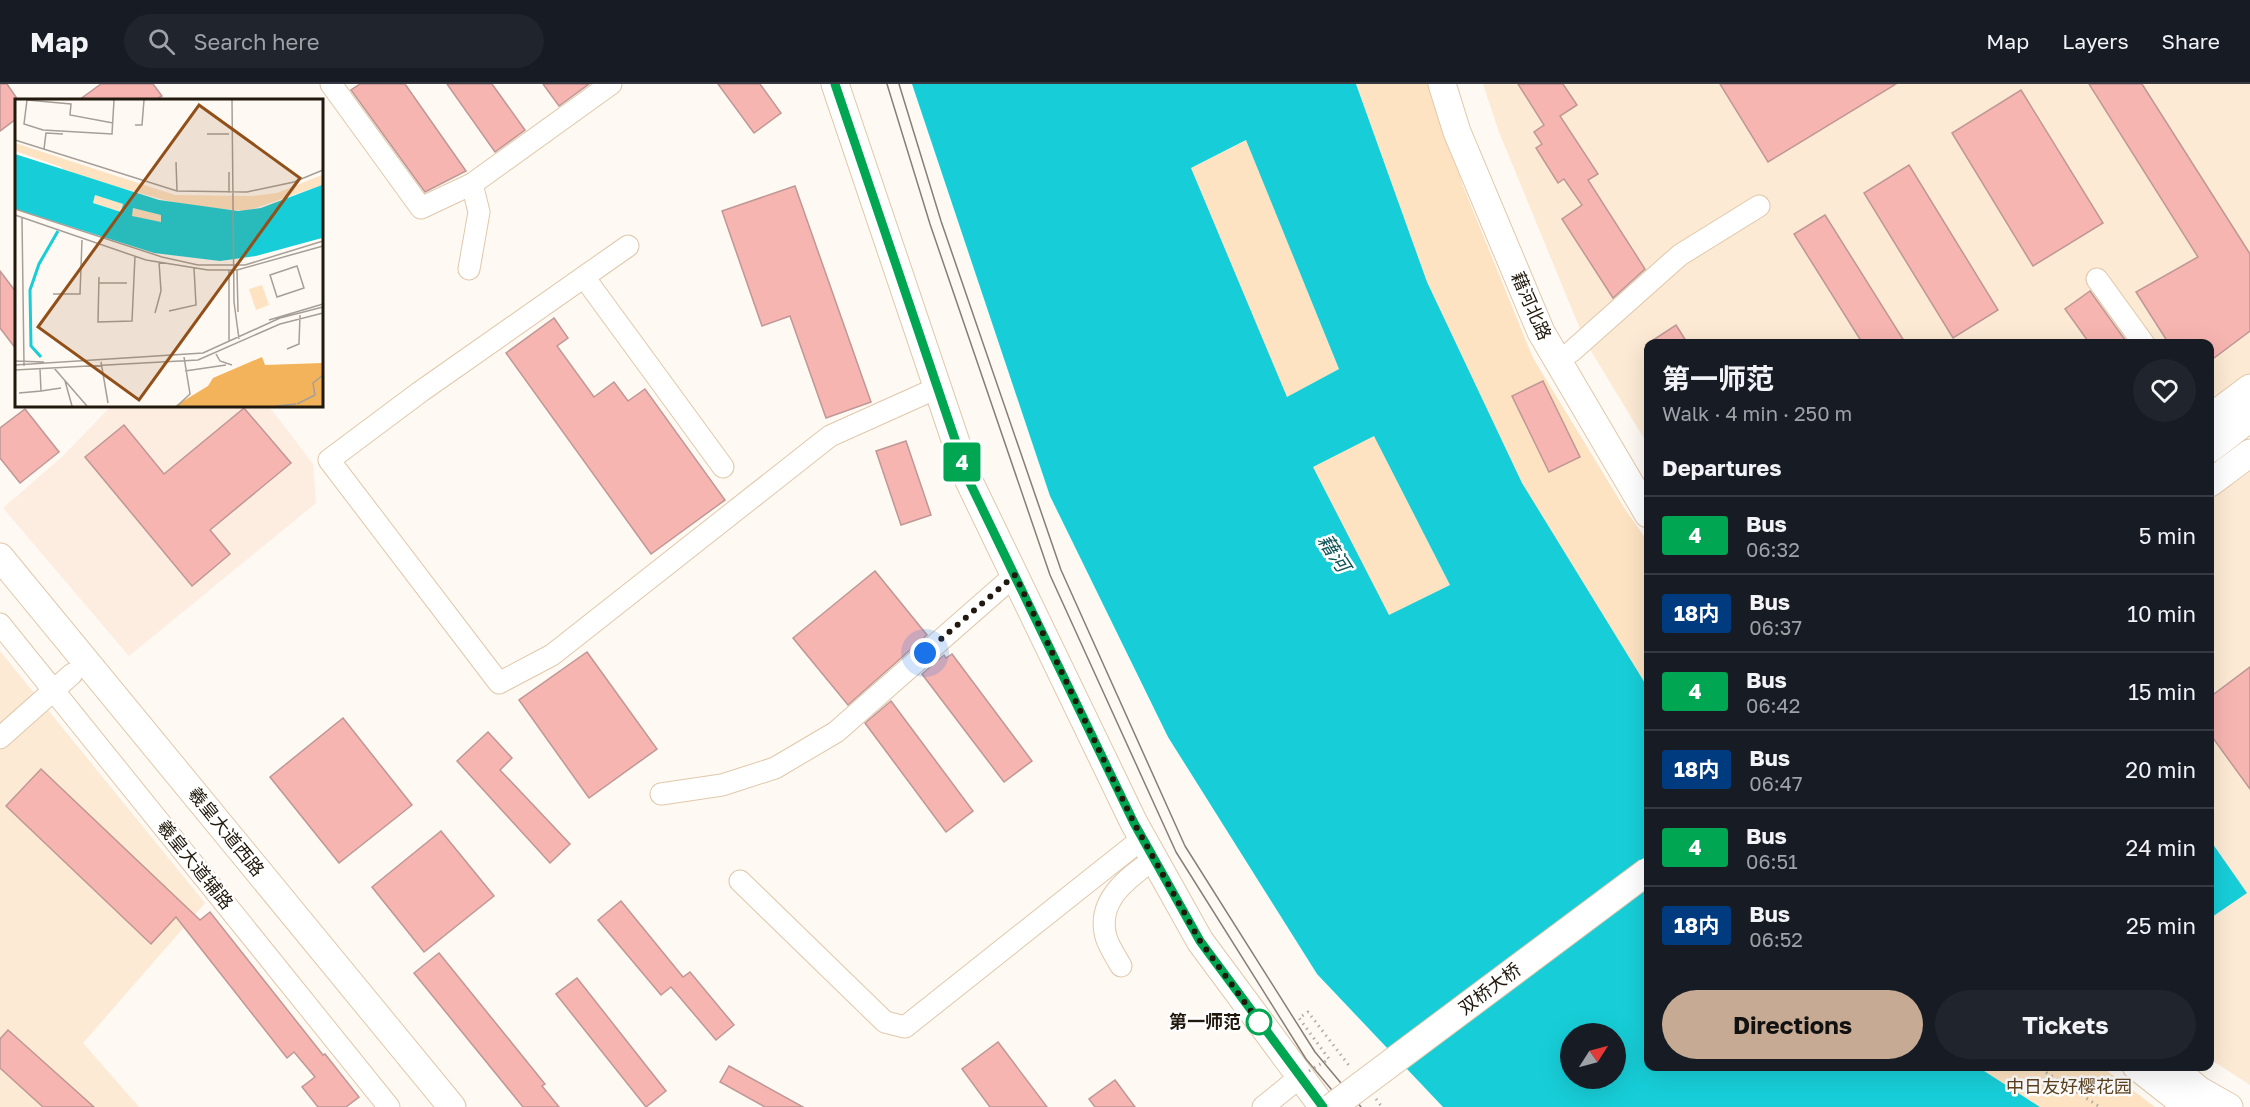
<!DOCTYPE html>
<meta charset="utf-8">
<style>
:root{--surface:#171b24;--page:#20242c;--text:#f1f3f6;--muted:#9ea1a6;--line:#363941;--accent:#c6aa93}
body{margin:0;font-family:"Golos Text","Noto Sans SC",sans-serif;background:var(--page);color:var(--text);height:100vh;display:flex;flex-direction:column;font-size:22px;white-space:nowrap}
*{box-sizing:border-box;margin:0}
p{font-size:20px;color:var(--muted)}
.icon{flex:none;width:33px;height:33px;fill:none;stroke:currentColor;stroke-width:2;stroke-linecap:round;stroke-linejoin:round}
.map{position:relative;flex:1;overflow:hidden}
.panel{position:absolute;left:1644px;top:255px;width:570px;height:732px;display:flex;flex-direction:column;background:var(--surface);border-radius:12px;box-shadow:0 6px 24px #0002}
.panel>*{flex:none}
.badge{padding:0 12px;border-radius:4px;font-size:21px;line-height:39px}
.needle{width:39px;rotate:54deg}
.fabs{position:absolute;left:1560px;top:939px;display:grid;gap:12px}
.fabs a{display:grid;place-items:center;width:66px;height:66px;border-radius:50%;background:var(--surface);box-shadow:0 6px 24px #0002;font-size:30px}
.you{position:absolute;width:30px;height:30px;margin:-15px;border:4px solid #fff;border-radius:50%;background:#1a73e8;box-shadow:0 0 0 9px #1a73e833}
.map>.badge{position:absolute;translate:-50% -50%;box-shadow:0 0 0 3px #fff}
h2{padding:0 18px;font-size:22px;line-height:54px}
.round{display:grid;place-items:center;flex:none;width:63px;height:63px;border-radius:32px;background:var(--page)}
.headline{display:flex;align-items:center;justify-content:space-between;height:102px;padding:0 18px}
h1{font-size:28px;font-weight:700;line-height:45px}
.button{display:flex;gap:12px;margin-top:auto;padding:12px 18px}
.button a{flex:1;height:69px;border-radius:36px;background:var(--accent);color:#111;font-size:24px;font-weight:700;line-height:69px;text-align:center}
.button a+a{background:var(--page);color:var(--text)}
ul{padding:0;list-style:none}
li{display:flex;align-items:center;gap:18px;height:78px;padding:0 18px;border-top:2px solid var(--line)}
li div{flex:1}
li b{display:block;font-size:22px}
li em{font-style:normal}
li .badge{min-width:66px;font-weight:700;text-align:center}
header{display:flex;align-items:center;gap:36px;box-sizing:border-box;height:84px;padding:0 30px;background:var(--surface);border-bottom:2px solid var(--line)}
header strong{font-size:28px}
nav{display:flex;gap:33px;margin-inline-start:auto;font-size:21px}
.search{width:420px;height:54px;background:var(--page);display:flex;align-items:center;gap:15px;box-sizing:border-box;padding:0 21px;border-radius:33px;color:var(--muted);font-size:22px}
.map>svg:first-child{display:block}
.commercial{fill:#fcede0}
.built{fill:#fcead4}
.green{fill:#fde3c2}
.water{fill:#17ced8;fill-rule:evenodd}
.building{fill:#f7b5b1;stroke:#bf9794;stroke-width:1.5}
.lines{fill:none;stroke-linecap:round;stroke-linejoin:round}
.minor-casing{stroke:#e0c8aa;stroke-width:23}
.major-casing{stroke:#e0c8aa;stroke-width:29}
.path{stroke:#b1aba3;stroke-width:3;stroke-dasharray:1.5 4.5;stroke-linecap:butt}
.minor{stroke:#fff;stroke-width:21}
.major{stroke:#fff;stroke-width:27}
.tram{stroke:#867f76;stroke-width:1.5}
.major-bridge-casing{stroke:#e0c8aa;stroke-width:29;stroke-linecap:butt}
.path-bridge{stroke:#b1aba3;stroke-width:3;stroke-dasharray:1.5 4.5;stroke-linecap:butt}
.major-bridge{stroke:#fff;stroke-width:27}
.line-casing{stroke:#fff;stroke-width:14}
.line{stroke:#00a651;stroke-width:9}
.walk{stroke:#21190d;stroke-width:6;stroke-dasharray:0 10.8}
.stop-dot{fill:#fff;stroke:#00a651;stroke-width:3}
.labels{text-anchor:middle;stroke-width:5;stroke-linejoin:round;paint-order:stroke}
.street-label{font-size:18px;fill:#21190d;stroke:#fff}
.stop-label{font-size:18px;font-weight:bold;fill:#21190d;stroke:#fff;text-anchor:end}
.park-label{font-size:18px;fill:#5d421d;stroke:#fff}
.water-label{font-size:20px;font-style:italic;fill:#115559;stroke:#fff}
.inset-river{fill:none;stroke:#17ced8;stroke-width:3}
.inset-road{fill:none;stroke:#a69f97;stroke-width:1.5}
.view{fill:#91501a;fill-opacity:0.15;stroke:#91501a;stroke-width:3}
.inset-edge{fill:none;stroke:#21190d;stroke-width:3}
</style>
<header>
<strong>Map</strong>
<div class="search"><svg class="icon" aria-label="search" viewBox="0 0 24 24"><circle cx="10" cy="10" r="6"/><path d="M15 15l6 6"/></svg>Search here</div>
<nav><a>Map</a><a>Layers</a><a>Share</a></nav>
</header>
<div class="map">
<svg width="2250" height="1023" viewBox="0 0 2250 1023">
<rect width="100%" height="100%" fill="#fef9f3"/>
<!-- commercial -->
<path class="commercial" d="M 112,321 L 268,321 L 313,380 L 316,419 L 129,572 L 3,424 L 63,372 Z"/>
<!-- built -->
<g class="built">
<path d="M 1483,0 L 2250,0 L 2250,317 L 2210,348 L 2210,260 L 1648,260 L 1648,361 L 1585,257 L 1499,48 Z"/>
<path d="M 2250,382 L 2250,1001 L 2210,975 L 2210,413 Z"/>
<path d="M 0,567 L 205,819 L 83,959 L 139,1023 L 0,1023 Z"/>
</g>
<!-- green -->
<g class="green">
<path d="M 1356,0 L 1431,0 L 1463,102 L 1533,274 L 1625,425 L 1648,458 L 1648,604 L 1522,399 L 1427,198 Z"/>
<path d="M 1247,56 L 1339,285 L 1287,314 L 1191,84 Z"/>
<path d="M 1374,351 L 1450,501 L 1389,532 L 1313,383 Z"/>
<path d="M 1978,983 L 2102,983 L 2155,1023 L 2040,1023 Z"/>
</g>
<!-- water -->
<g class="water">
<path d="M 912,0 L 1356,0 L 1427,198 L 1522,399 L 1648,604 L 1648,982 L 1978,983 L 2040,1023 L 1443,1023 L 1317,890 L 1168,653 L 1050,412 ZM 1246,56 L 1339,285 L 1287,313 L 1191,84 ZM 1374,352 L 1450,501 L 1389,531 L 1313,383 ZM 1570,950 L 1616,950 L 1616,994 L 1570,994 Z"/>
<path d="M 2210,756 L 2247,809 L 2212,833 L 2210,830 Z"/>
</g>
<!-- building -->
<g class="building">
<path d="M 0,0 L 7,0 L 16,13 L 16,35 L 0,47 Z"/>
<path d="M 101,0 L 153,0 L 162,12 L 155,16 L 79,16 Z"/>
<path d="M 360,0 L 405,0 L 466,87 L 425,108 L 351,6 Z"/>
<path d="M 447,0 L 492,0 L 525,46 L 495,68 Z"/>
<path d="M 543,0 L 589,0 L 559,22 Z"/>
<path d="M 718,0 L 760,0 L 781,29 L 754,49 Z"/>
<path d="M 1518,0 L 1563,0 L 1577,21 L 1560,32 L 1598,90 L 1588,96 L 1645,185 L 1613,214 L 1562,135 L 1582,121 L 1564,95 L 1558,99 L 1536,64 L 1542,60 L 1534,48 L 1544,41 Z"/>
<path d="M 1720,0 L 1896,0 L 1768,78 Z"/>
<path d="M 2089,0 L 2142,0 L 2250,170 L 2250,247 L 2210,277 L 2210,260 L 2169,260 L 2136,208 L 2198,173 Z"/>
<path d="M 2021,6 L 2103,139 L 2033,182 L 1952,49 Z"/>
<path d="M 1909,81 L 1998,226 L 1953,254 L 1864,109 Z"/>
<path d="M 795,102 L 871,318 L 826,334 L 790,232 L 762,242 L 722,127 Z"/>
<path d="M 1825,131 L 1906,260 L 1863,260 L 1794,150 Z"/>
<path d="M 0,187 L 16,208 L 16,265 L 0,244 Z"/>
<path d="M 2090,207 L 2128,260 L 2090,260 L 2065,225 Z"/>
<path d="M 554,234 L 568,254 L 557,262 L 594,313 L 614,298 L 628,317 L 645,305 L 725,416 L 651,470 L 506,269 Z"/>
<path d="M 1676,241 L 1688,260 L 1647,260 Z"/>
<path d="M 1543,297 L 1580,373 L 1549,388 L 1512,312 Z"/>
<path d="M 244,324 L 291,379 L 210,446 L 230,470 L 192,502 L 85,373 L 124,341 L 164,390 Z"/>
<path d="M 25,325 L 59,368 L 20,399 L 0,374 L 0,344 Z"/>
<path d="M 906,357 L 931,431 L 901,441 L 876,367 Z"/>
<path d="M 875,487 L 927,551 L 848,621 L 793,554 Z"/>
<path d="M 587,568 L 657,665 L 589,714 L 519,616 Z"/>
<path d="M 952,570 L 1032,677 L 1004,698 L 922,590 L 944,571 L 946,574 Z"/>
<path d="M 2250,583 L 2250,705 L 2210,650 L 2210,613 Z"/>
<path d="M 891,617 L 973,727 L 946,748 L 865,639 Z"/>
<path d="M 343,634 L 412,721 L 339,779 L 270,693 Z"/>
<path d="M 488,648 L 512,674 L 500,686 L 570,760 L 550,779 L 457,677 Z"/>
<path d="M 41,685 L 200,836 L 210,828 L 323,971 L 325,970 L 359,1013 L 346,1023 L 318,1023 L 302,1003 L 315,993 L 294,968 L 287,974 L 176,833 L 151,860 L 6,722 Z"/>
<path d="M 441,747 L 494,812 L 424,868 L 372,803 Z"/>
<path d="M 621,817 L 683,893 L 690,888 L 734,941 L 716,956 L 671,903 L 661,911 L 598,836 Z"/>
<path d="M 439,869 L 545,1000 L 542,1002 L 559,1023 L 523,1023 L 414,889 Z"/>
<path d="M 577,894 L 666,1007 L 646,1023 L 556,910 Z"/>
<path d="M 8,946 L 94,1023 L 43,1023 L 0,984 L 0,955 Z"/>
<path d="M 998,958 L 1047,1023 L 990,1023 L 962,985 Z"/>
<path d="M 729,982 L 803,1023 L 765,1023 L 720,998 Z"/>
<path d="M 1115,996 L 1135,1023 L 1095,1023 L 1089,1015 Z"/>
</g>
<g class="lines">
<defs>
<g id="minor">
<path d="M 331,0 L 421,124 L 472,100 L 611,0"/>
<path d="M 628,162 L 420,308 L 329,376 L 499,599 L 552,571 L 830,352 L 937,304"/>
<path d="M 469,185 L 479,128 L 472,100"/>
<path d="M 584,193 L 723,383"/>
<path d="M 2097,195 L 2144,260"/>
<path d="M 1571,268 L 1680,171 L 1759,122"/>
<path d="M 0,540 L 389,1023"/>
<path d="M 0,654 L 72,590"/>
<path d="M 661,710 L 722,701 L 775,684 L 836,648 L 1015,491"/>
<path d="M 740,797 L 885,938 L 905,943 L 1143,754"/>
<path d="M 1121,882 C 1116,873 1109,863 1106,853 C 1096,816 1128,794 1154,775"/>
<path d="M 1263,1023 L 1300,993"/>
</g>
<g id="major">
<path d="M 835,0 L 969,397 L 1134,739 L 1200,857 L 1323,1023"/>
<path d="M 1442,0 L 1457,48 L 1541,248 L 1648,430"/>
<path d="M 2210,334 L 2250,304"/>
<path d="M 2210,365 L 2250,334"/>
<path d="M 2210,399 L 2250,369"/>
<path d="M 0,473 L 452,1023"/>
<path d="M 2136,982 L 2188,1023"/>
<path d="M 2170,982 L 2199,1006 L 2229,1023"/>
</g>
</defs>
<!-- minor casing -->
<use href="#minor" class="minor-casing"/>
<!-- major casing -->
<use href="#major" class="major-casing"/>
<!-- path -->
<g class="path">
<path d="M 2036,982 L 2100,1023"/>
<path d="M 1376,1015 L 1382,1023"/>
</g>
<!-- minor -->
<use href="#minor" class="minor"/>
<!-- major -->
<use href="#major" class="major"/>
<!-- tram -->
<g class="tram">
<path d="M 887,0 L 930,140 L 1050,491 L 1176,768 L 1306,975 L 1346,1023"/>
<path d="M 899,0 L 941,137 L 1061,486 L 1185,762 L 1315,968 L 1361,1023"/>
</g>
<defs>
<path id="major-bridge" d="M 1332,1023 L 1648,787"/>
</defs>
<!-- major-bridge casing -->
<use href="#major-bridge" class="major-bridge-casing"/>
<!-- path-bridge -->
<path class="path-bridge" d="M 1309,987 L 1329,975 L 1299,934 L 1308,928 L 1351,984"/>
<!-- major-bridge -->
<use href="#major-bridge" class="major-bridge"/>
</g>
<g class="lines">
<defs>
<path id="line" d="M 835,0 L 969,397 L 1134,739 L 1200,857 L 1323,1023"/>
</defs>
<!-- line casing -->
<use href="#line" class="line-casing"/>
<!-- line -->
<use href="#line" class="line"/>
<!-- walk -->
<path class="walk" d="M 925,569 L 1015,491 L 1134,739 L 1200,857 L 1262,942 L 1259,938"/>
</g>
<!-- markers -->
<circle class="stop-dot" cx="1259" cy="938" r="12"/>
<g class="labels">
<!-- street labels -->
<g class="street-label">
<text transform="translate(1531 222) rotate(66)" y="6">藉河北路</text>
<text transform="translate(226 748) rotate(51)" y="6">羲皇大道西路</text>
<text transform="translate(195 781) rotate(51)" y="6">羲皇大道辅路</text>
<text transform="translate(1490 905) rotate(-37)" y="6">双桥大桥</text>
</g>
<!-- stop labels -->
<g class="stop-label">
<text x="1241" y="944">第一师范</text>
</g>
<!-- park labels -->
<g class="park-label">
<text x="2069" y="1009">中日友好樱花园</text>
</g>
<!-- water labels -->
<g class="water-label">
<text transform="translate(1334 469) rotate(57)" y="7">藉河</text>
</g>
</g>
<!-- overview -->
<g transform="translate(15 15)">
<rect width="308" height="308" fill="#fef9f3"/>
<path d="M 0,44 L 160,96 L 236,97 L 262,94 L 307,76 L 307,86 L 232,112 L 171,107 L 50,73 L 46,68 L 0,52 ZM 80,96 L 108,105 L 106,113 L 78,104 ZM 118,109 L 147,116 L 146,124 L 116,117 ZM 247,186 L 254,206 L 241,211 L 234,190 Z" fill="#fde3c2"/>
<path d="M 247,258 L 250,266 L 307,264 L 307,307 L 160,307 L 193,287 L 198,279 Z" fill="#f3b35a"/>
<path d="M 0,55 L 144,101 L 223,112 L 246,109 L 307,86 L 307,139 L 241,157 L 205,162 L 139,154 L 0,110 ZM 80,96 L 108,105 L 106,113 L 78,104 ZM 118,109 L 146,116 L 146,123 L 117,117 Z" fill="#17ced8" fill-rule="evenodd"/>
<path class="inset-river" d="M 26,258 L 16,247 L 15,191 L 24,165 L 43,132"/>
<path class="inset-road" d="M 217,1 L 219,203 L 224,240M 98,24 L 55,16 L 56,5 L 12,1 L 9,25 L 28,31 L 97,35 L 99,1M 120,26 L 127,26 L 129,1M 192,35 L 214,35M 0,41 L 162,92 L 232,93 L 279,83 L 308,71M 29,50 L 31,34 L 48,35M 161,63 L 162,92M 214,73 L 214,94M 0,110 L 147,158 L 183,166 L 230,166 L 308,142M 0,116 L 131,161 L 193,171 L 222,171 L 308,147M 7,119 L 9,267M 282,167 L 289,189 L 262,198 L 255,176 ZM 222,171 L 223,213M 84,178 L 83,223 L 117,222 L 120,157M 84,184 L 112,184M 38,195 L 65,195 L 67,141M 154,212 L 181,206 L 179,169M 140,214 L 146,192 L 144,163M 254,221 L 308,205M 214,242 L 214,171M 272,250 L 284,245 L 285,216M 201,255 L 205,262 L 217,266M 0,262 L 29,263M 86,263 L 93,304M 0,266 L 188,254 L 265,219 L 308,208M 39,269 L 72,307M 0,271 L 183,261 L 265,225 L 308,214M 170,272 L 211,266M 50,282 L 57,307M 26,292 L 46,289M 4,294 L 26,292 L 25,270M 282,305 L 300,296 L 298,284 L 308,276M 162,307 L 175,295 L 169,258M 262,307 L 281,305"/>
<path class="view" d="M 184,6 L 285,79 L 124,301 L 23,228 Z"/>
<rect width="308" height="308" class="inset-edge"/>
</g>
</svg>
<div class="fabs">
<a><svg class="needle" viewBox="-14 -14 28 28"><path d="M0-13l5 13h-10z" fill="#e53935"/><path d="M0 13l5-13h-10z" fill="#9ea1a6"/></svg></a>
</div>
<div class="you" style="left:925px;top:569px"></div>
<b class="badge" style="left:962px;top:378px;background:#00a651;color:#fff">4</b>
<section class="panel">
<div class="headline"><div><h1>第一师范</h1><p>Walk · 4 min · 250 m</p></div><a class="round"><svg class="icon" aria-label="heart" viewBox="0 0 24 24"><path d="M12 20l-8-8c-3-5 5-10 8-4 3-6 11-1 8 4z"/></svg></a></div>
<h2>Departures</h2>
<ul>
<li><span class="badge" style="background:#00a651;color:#fff">4</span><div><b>Bus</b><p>06:32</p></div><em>5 min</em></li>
<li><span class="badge" style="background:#003b80;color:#fff">18内</span><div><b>Bus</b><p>06:37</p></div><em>10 min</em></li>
<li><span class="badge" style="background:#00a651;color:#fff">4</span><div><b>Bus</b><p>06:42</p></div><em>15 min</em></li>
<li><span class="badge" style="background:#003b80;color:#fff">18内</span><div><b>Bus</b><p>06:47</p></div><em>20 min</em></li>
<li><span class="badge" style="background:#00a651;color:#fff">4</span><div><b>Bus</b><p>06:51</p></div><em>24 min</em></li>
<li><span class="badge" style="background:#003b80;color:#fff">18内</span><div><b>Bus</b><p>06:52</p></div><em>25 min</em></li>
</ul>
<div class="button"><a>Directions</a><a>Tickets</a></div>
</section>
</div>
